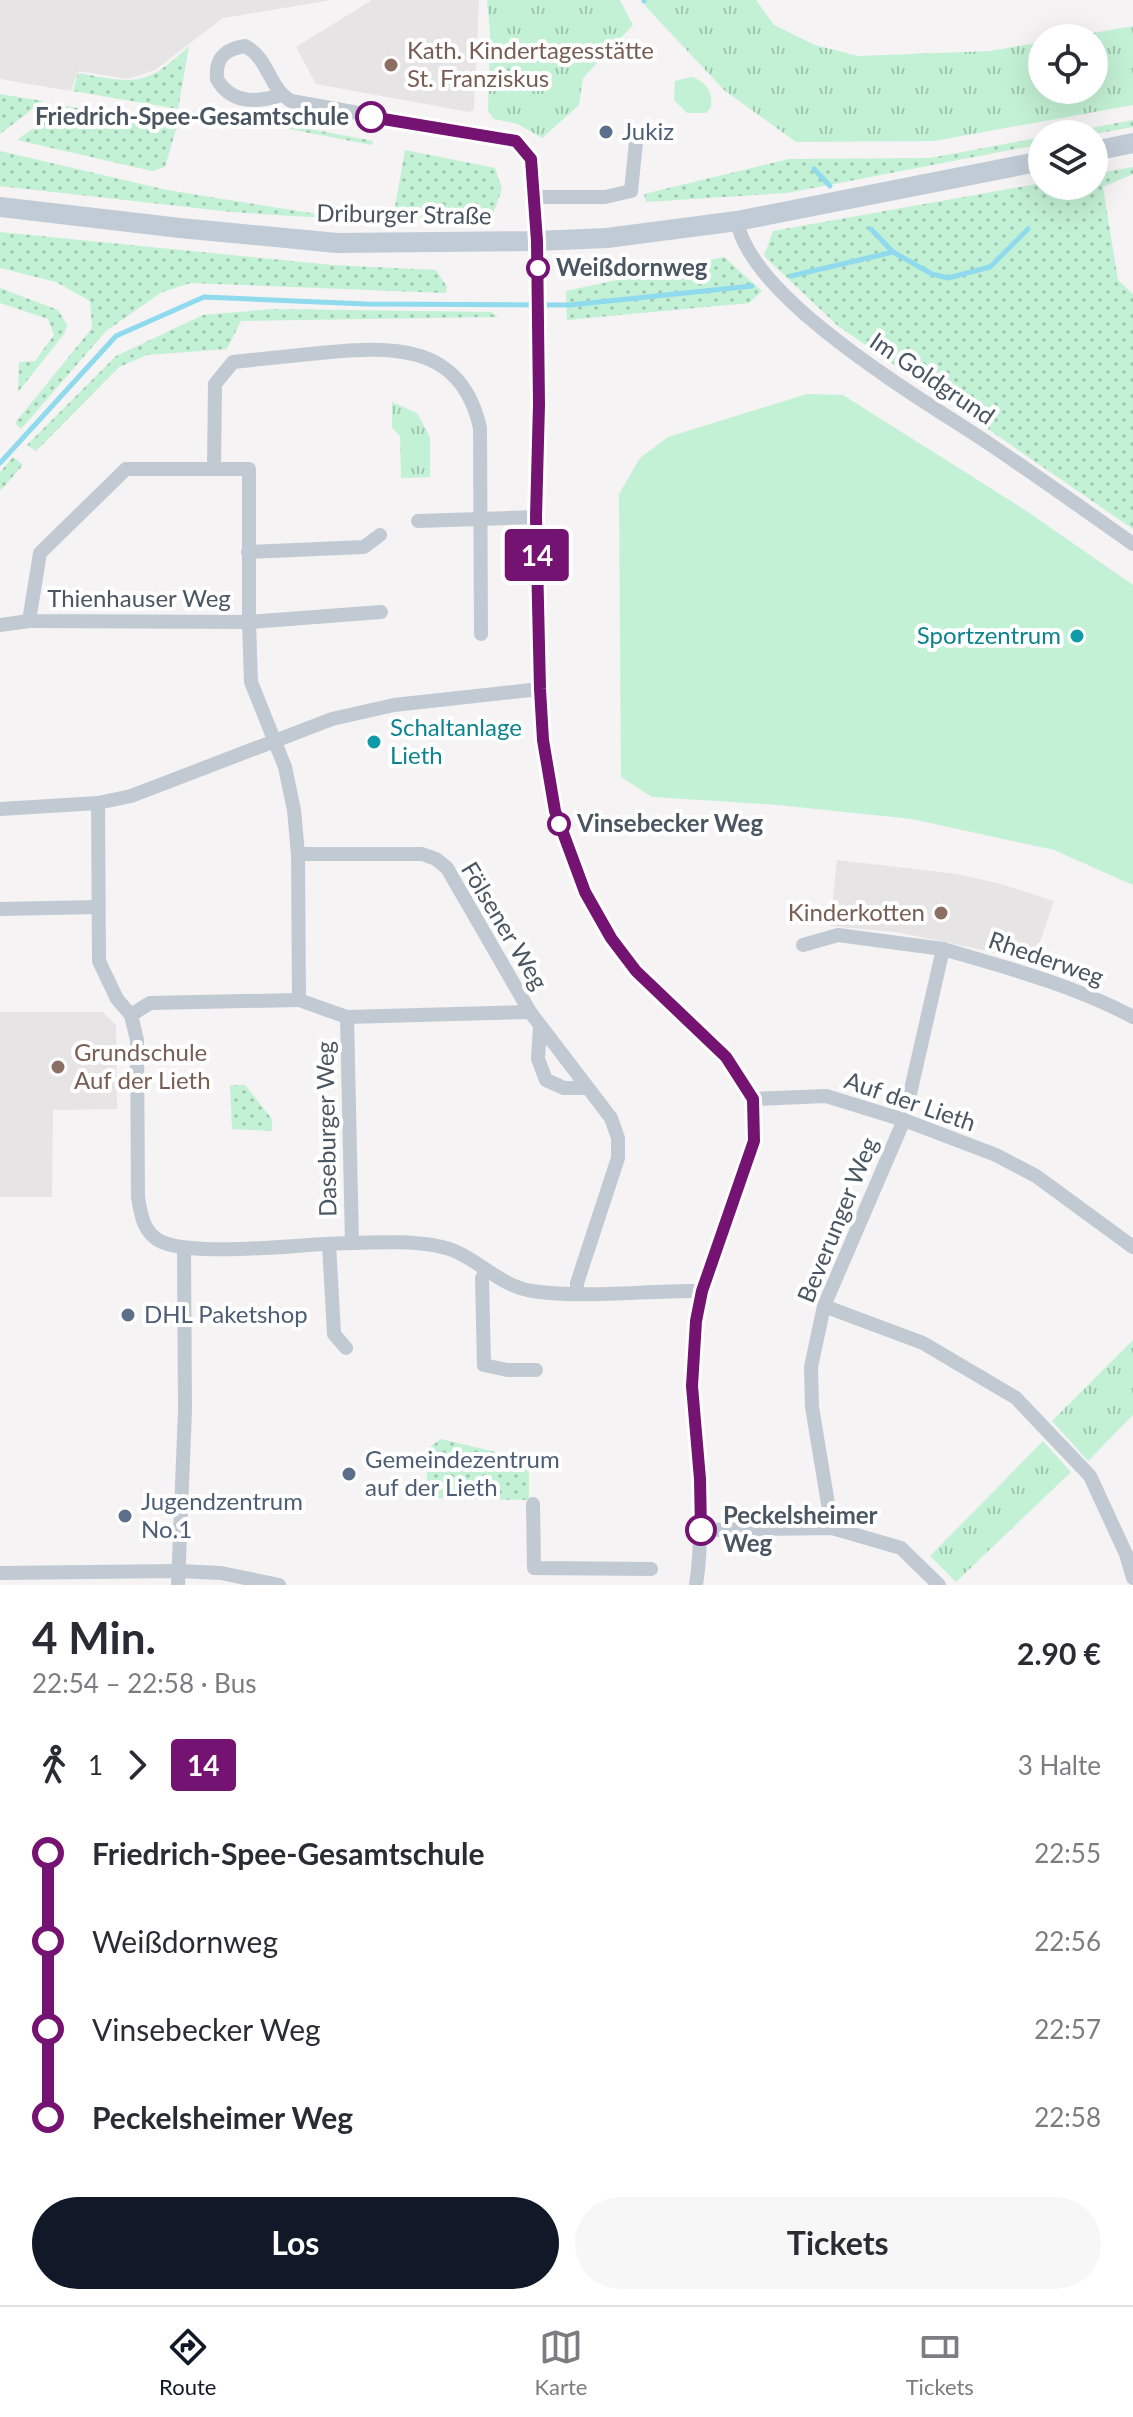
<!DOCTYPE html>
<html lang="de">
<meta charset="utf-8">
<style>
:root{--surface:#fff;--page:#f7f7f7;--text:#2b2b33;--muted:#7c7c81;--line:#e1e1e2;--accent:#111827}
body{margin:0;font-family:Lato,sans-serif;background:var(--page);color:var(--text);height:100vh;display:flex;flex-direction:column;font-size:30px;white-space:nowrap}
*{box-sizing:border-box;margin:0}
p{font-size:26px;color:var(--muted)}
.icon{flex:none;width:44px;height:44px;fill:none;stroke:currentColor;stroke-width:2;stroke-linecap:round;stroke-linejoin:round}
.map{position:relative;height:1585px;overflow:hidden}
.drawer{display:flex;flex-direction:column;background:var(--surface);flex:1}
.drawer>*{flex:none}
.badge{padding:0 16px;border-radius:6px;font-size:28px;line-height:52px}
.buttons{position:absolute;left:1028px;top:24px;display:grid;gap:16px}
.buttons a{display:grid;place-items:center;width:80px;height:80px;border-radius:50%;background:var(--surface);box-shadow:0 8px 32px #0002;font-size:40px}
.map>.badge{position:absolute;translate:-50% -50%;box-shadow:0 0 0 4px #fff}
.legs{display:flex;align-items:center;gap:12px;height:88px;padding:0 32px;font-size:26px}
.legs p{margin-inline-start:auto}
.headline{display:flex;align-items:center;justify-content:space-between;height:136px;padding:0 32px}
h1{font-size:44px;font-weight:700;line-height:60px}
.button{display:flex;gap:16px;margin-top:auto;padding:16px 32px}
.button a{flex:1;height:92px;border-radius:48px;background:var(--accent);color:#fff;font-size:32px;font-weight:700;line-height:92px;text-align:center}
.button a+a{background:var(--page);color:var(--text)}
ul{padding:0 32px;list-style:none}
li{display:flex;align-items:center;gap:28px;height:88px;font-size:30px}
li i{display:grid;place-items:center;width:12px;height:100%;margin:0 10px;background:currentColor}
li i::after{content:'';width:20px;height:20px;margin:-10px;border:6px solid;border-radius:50%;background:var(--surface)}
li p{margin-inline-start:auto}
li:first-child i{background:linear-gradient(#0000 50%,currentColor 0)}
li:last-child i{background:linear-gradient(currentColor 50%,#0000 0)}
.dock{display:flex;justify-content:space-around;align-items:center;height:112px;border-top:2px solid var(--line);background:var(--surface);font-size:22px;color:var(--muted)}
.dock a{display:grid;justify-items:center;gap:4px}
.dock .on{color:var(--accent)}
.map>svg:first-child{display:block}
.education{fill:#e6e4e5}
.grass{fill:url(#grass-dots)}
.park{fill:url(#park-tufts)}
.pitch{fill:#c3f1d5}
.lines{fill:none;stroke-linecap:round;stroke-linejoin:round}
.stream{stroke:#90daee;stroke-width:5}
.minor{stroke:#c1cad2;stroke-width:14}
.secondary{stroke:#c1cbd6;stroke-width:20}
.line-1-casing{stroke:#fff;stroke-width:18}
.line-1{stroke:#751372;stroke-width:12}
.education-dot{fill:#8d6e63;stroke:#fff;stroke-width:3}
.stop-1-dot{fill:#fff;stroke:#751372;stroke-width:4}
.service-dot{fill:#5c6f8a;stroke:#fff;stroke-width:3}
.culture-dot{fill:#0f9aa8;stroke:#fff;stroke-width:3}
.labels{text-anchor:middle;stroke-width:8;stroke-linejoin:round;paint-order:stroke}
.education-label{font-size:24px;fill:#785e54;stroke:#fff;text-anchor:start}
.stop-label{font-size:24px;font-weight:bold;fill:#4a5661;stroke:#fff;text-anchor:start}
.service-label{font-size:24px;fill:#4e5e75;stroke:#fff;text-anchor:start}
.street-label{font-size:24px;fill:#4a5661;stroke:#fff}
.culture-label{font-size:24px;fill:#0d838f;stroke:#fff;text-anchor:end}
</style>
<div class="map">
<svg width="1133" height="1585" viewBox="0 0 1133 1585">
<defs>
<pattern id="grass-dots" width="8" height="8" patternUnits="userSpaceOnUse" patternTransform="scale(2)"><rect width="8" height="8" fill="#c3f1d5"/><path d="M2 2h.1M6 6h.1" fill="none" stroke="#a0c6b0" stroke-width="1.8" stroke-linecap="round"/></pattern>
<pattern id="park-tufts" width="24" height="20" patternUnits="userSpaceOnUse" patternTransform="scale(2)"><rect width="24" height="20" fill="#c3f1d5"/><path d="M3 7l-1-3M5 7V3M7 7l1-3M15 17l-1-3M17 17v-4M19 17l1-3" fill="none" stroke="#a0c6b0"/></pattern>
</defs>
<rect width="100%" height="100%" fill="#f5f3f3"/>
<!-- education -->
<g class="education">
<path d="M 0,0 L 332,0 L 223,18 L 155,70 L 128,79 L 78,71 L 71,91 L 0,79 Z"/>
<path d="M 372,0 L 479,0 L 474,110 L 469,112 L 316,84 L 296,47 Z"/>
<path d="M 837,860 L 957,874 L 1001,884 L 1054,901 L 1032,965 L 988,951 L 896,932 L 830,926 Z"/>
<path d="M 0,1012 L 103,1012 L 116,1025 L 117,1109 L 53,1110 L 52,1197 L 0,1197 Z"/>
</g>
<!-- grass -->
<g class="grass">
<path d="M 189,46 L 178,109 L 73,91 L 78,73 C 135,83 145,88 189,46 Z"/>
<path d="M 0,94 L 43,101 L 0,134 Z"/>
<path d="M 66,106 L 177,126 L 165,167 L 152,171 L 17,140 Z"/>
<path d="M 221,112 L 373,141 L 372,145 L 221,116 Z"/>
<path d="M 1133,120 L 1133,127 L 1094,134 L 1058,134 Z"/>
<path d="M 1042,137 L 1042,144 L 787,193 L 646,202 L 644,194 L 789,159 L 930,158 Z"/>
<path d="M 405,150 L 495,168 L 502,189 L 493,214 L 393,218 Z"/>
<path d="M 0,151 L 167,190 L 354,220 L 232,212 L 0,186 Z"/>
<path d="M 1133,167 L 1133,174 L 1103,187 L 1118,280 L 1133,294 L 1133,529 L 838,326 L 764,256 L 773,231 L 1042,183 L 1042,186 L 1094,186 L 1094,174 Z"/>
<path d="M 0,232 L 332,265 L 436,270 L 447,287 L 446,293 L 191,283 L 162,292 L 106,331 L 21,429 L 15,423 L 92,328 L 90,301 L 56,282 L 0,268 Z"/>
<path d="M 724,257 L 762,291 L 749,303 L 567,320 L 566,291 Z"/>
<path d="M 0,288 L 58,310 L 67,325 L 64,334 L 18,392 L 19,362 L 35,361 L 54,335 L 48,319 L 0,303 Z"/>
<path d="M 273,309 L 491,312 L 498,317 L 241,321 L 227,349 L 147,355 L 119,367 L 36,451 L 27,445 L 116,356 L 203,315 Z"/>
<path d="M 13,457 L 23,465 L 0,491 L 0,472 Z"/>
<path d="M 230,1085 L 245,1085 L 272,1119 L 272,1131 L 232,1129 Z"/>
<path d="M 441,1439 L 529,1460 L 529,1500 L 427,1498 L 427,1449 Z"/>
</g>
<!-- park -->
<g class="park">
<path d="M 487,0 L 620,0 L 633,25 L 583,78 L 579,105 L 542,138 L 518,124 L 494,119 L 488,111 L 490,33 Z"/>
<path d="M 642,0 L 756,0 L 774,25 L 815,45 L 858,56 L 990,51 L 1042,42 L 1042,90 L 1094,90 L 1094,38 L 1064,38 L 1133,26 L 1133,105 L 934,141 L 796,142 L 724,90 L 647,8 Z"/>
<path d="M 392,402 L 417,413 L 430,437 L 430,477 L 401,478 L 400,436 L 392,428 Z"/>
<path d="M 1133,1340 L 1133,1415 L 1088,1461 L 1052,1421 Z"/>
<path d="M 1043,1441 L 1071,1472 L 956,1582 L 930,1556 Z"/>
</g>
<!-- pitch -->
<g class="pitch">
<path d="M 691,77 C 706,81 713,92 711,107 L 706,113 L 687,113 L 674,100 L 675,81 Z"/>
<path d="M 807,394 L 843,395 L 1025,510 L 1133,585 L 1133,885 L 1054,850 L 912,819 L 778,805 L 652,797 L 621,777 L 619,494 L 640,458 L 668,437 Z"/>
</g>
<g class="lines">
<!-- stream -->
<g class="stream">
<path d="M 644,0 L 644,1"/>
<path d="M 814,169 L 830,186"/>
<path d="M 871,229 L 893,252 L 932,274 L 948,278 L 990,267 L 1028,229"/>
<path d="M 791,276 L 893,252"/>
<path d="M 0,463 L 116,336 L 204,297 L 366,304 L 570,305 L 752,286"/>
</g>
<!-- minor -->
<g class="minor">
<path d="M 281,95 C 257,103 231,104 217,79 C 215,58 225,49 245,46 C 269,58 269,89 291,101 L 516,141 C 520,146 528,153 531,159 C 536,171 535,212 536,228 C 543,335 535,443 537,550 C 540,703 532,840 633,967 C 669,1012 728,1042 751,1097 C 769,1139 712,1246 701,1294 C 679,1390 711,1488 696,1585"/>
<path d="M 534,197 L 605,197 L 631,191 L 636,142"/>
<path d="M 737,221 C 751,300 922,399 988,443 C 1037,476 1085,510 1133,544"/>
<path d="M 214,468 L 215,384 L 233,362 C 262,359 291,356 320,353 C 390,346 461,342 480,428 L 481,634"/>
<path d="M 418,521 L 536,517"/>
<path d="M 248,552 L 364,547 L 380,535"/>
<path d="M 0,625 L 29,621"/>
<path d="M 98,803 L 99,961 L 117,999 L 131,1015 L 137,1040 L 138,1197 C 141,1215 143,1233 162,1242 C 195,1256 286,1246 325,1244 C 360,1243 420,1238 452,1250 C 481,1261 500,1286 532,1291 C 588,1299 646,1290 702,1291"/>
<path d="M 0,809 L 98,803 L 131,796 L 332,719 L 394,705 L 540,689"/>
<path d="M 298,854 L 422,854 L 436,859 L 447,868 L 530,1012 L 611,1118 L 618,1138 L 618,1158 L 577,1283 L 577,1293"/>
<path d="M 0,909 L 98,907"/>
<path d="M 803,945 L 838,935 L 943,949"/>
<path d="M 131,1015 L 150,1003 L 299,1000"/>
<path d="M 347,1017 L 530,1012"/>
<path d="M 540,1027 L 538,1059 L 546,1080 L 564,1088 L 587,1088"/>
<path d="M 753,1099 L 826,1096 L 904,1120 L 996,1155 L 1036,1176 L 1133,1247"/>
<path d="M 352,1243 L 347,1017 L 299,1000 L 298,854 L 294,810 L 285,767 L 251,682 L 249,622 L 249,469 L 126,469 L 40,553 L 29,621 L 249,622 L 381,612"/>
<path d="M 329,1244 L 334,1334 L 346,1348"/>
<path d="M 487,1271 L 482,1278 L 484,1365 L 507,1370 L 536,1370"/>
<path d="M 824,1306 L 923,1343 L 1016,1398 L 1090,1476 L 1126,1554 L 1133,1578"/>
<path d="M 533,1504 L 534,1568 L 651,1569"/>
<path d="M 832,1528 L 812,1407 L 811,1367 L 824,1306 L 904,1120 L 943,949 C 1008,968 1073,985 1133,1017"/>
<path d="M 701,1530 L 832,1528 L 901,1548 L 939,1585"/>
<path d="M 0,1573 L 178,1571 L 221,1573 L 279,1585"/>
<path d="M 178,1585 L 185,1410 L 184,1249"/>
</g>
<!-- secondary -->
<g class="secondary">
<path d="M 1094,151 L 1133,143"/>
<path d="M 0,207 L 180,228 L 337,243 L 537,241 L 607,238 L 737,221 L 1042,161"/>
</g>
</g>
<g class="lines">
<defs>
<path id="line-1" d="M 371,117 L 516,141 L 531,159 L 537,241 L 539,404 L 536,517 L 540,689 L 543,740 L 555,811 L 585,892 L 611,938 L 636,971 L 726,1057 L 753,1099 L 754,1141 L 702,1291 L 696,1321 L 692,1386 L 700,1479 L 701,1530"/>
</defs>
<!-- line-1 casing -->
<use href="#line-1" class="line-1-casing"/>
<!-- line-1 -->
<use href="#line-1" class="line-1"/>
</g>
<!-- markers -->
<g class="education-dot">
<circle cx="391" cy="65" r="8"/>
<circle cx="941" cy="913" r="8"/>
<circle cx="58" cy="1067" r="8"/>
</g>
<g class="stop-1-dot">
<circle cx="371" cy="117" r="14"/>
<circle cx="538" cy="268" r="10"/>
<circle cx="559" cy="824" r="10"/>
<circle cx="701" cy="1530" r="14"/>
</g>
<g class="service-dot">
<circle cx="606" cy="132" r="8"/>
<circle cx="128" cy="1315" r="8"/>
<circle cx="349" cy="1474" r="8"/>
<circle cx="125" cy="1516" r="8"/>
</g>
<g class="culture-dot">
<circle cx="1077" cy="636" r="8"/>
<circle cx="374" cy="742" r="8"/>
</g>
<g class="labels">
<!-- education labels -->
<g class="education-label">
<text x="407" y="59">Kath. Kindertagesstätte<tspan x="407" dy="28">St. Franziskus</tspan></text>
<text x="925" y="921" text-anchor="end">Kinderkotten</text>
<text x="74" y="1061">Grundschule<tspan x="74" dy="28">Auf der Lieth</tspan></text>
</g>
<!-- stop labels -->
<g class="stop-label">
<text x="349" y="125" text-anchor="end">Friedrich-Spee-Gesamtschule</text>
<text x="556" y="276">Weißdornweg</text>
<text x="577" y="832">Vinsebecker Weg</text>
<text x="723" y="1524">Peckelsheimer<tspan x="723" dy="28">Weg</tspan></text>
</g>
<!-- service labels -->
<g class="service-label">
<text x="622" y="140">Jukiz</text>
<text x="144" y="1323">DHL Paketshop</text>
<text x="365" y="1468">Gemeindezentrum<tspan x="365" dy="28">auf der Lieth</tspan></text>
<text x="141" y="1510">Jugendzentrum<tspan x="141" dy="28">No.1</tspan></text>
</g>
<!-- street labels -->
<g class="street-label">
<text transform="translate(404 215) rotate(1)" y="8">Driburger Straße</text>
<text transform="translate(932 379) rotate(34)" y="8">Im Goldgrund</text>
<text x="139" y="607">Thienhauser Weg</text>
<text transform="translate(504 926) rotate(59)" y="8">Fölsener Weg</text>
<text transform="translate(1046 959) rotate(19)" y="8">Rhederweg</text>
<text transform="translate(910 1102) rotate(19)" y="8">Auf der Lieth</text>
<text transform="translate(327 1129) rotate(-91)" y="8">Daseburger Weg</text>
<text transform="translate(838 1220) rotate(-68)" y="8">Beverunger Weg</text>
</g>
<!-- culture labels -->
<g class="culture-label">
<text x="1061" y="644">Sportzentrum</text>
<text x="390" y="736" text-anchor="start">Schaltanlage<tspan x="390" dy="28">Lieth</tspan></text>
</g>
</g>
</svg>
<div class="buttons">
<a><svg class="icon" aria-label="locate" viewBox="0 0 24 24"><circle cx="12" cy="12" r="6"/><path d="M12 2v4M12 18v4M2 12h4M18 12h4"/></svg></a>
<a><svg class="icon" aria-label="layers" viewBox="0 0 24 24"><path d="M12 4l9 5-9 5-9-5zM3 14l9 5 9-5"/></svg></a>
</div>
<b class="badge" style="left:537px;top:555px;background:#751372;color:#fff">14</b>
</div>
<section class="drawer">
<div class="headline"><div><h1>4 Min.</h1><p>22:54 – 22:58 · Bus</p></div><b>2.90 €</b></div>
<div class="legs"><svg class="icon" aria-label="walk" viewBox="0 0 24 24"><circle cx="13" cy="4" r="2"/><path d="M13 8l-2 6 4 7M11 14l-3 7M7 12l3-4h3l4 4"/></svg>1<svg class="icon" aria-label="forward" viewBox="0 0 24 24"><path d="M9 5l7 7-7 7"/></svg><b class="badge" style="background:#751372;color:#fff">14</b><p>3 Halte</p></div>
<ul>
<li><i style="color:#751372"></i><b>Friedrich-Spee-Gesamtschule</b><p>22:55</p></li>
<li><i style="color:#751372"></i><span>Weißdornweg</span><p>22:56</p></li>
<li><i style="color:#751372"></i><span>Vinsebecker Weg</span><p>22:57</p></li>
<li><i style="color:#751372"></i><b>Peckelsheimer Weg</b><p>22:58</p></li>
</ul>
<div class="button"><a>Los</a><a>Tickets</a></div>
</section>
<nav class="dock">
<a class="on"><svg class="icon" aria-label="directions" viewBox="0 0 24 24"><path d="M12 3l9 9-9 9-9-9zM9 14v-3h6M13 9l2 2-2 2"/></svg>Route</a>
<a><svg class="icon" aria-label="map" viewBox="0 0 24 24"><path d="M3 6l6-2 6 2 6-2v14l-6 2-6-2-6 2zM9 4v14M15 6v14"/></svg>Karte</a>
<a><svg class="icon" aria-label="tickets" viewBox="0 0 24 24"><path d="M3 7h18v10H3zM15 7v10"/></svg>Tickets</a>
</nav>
